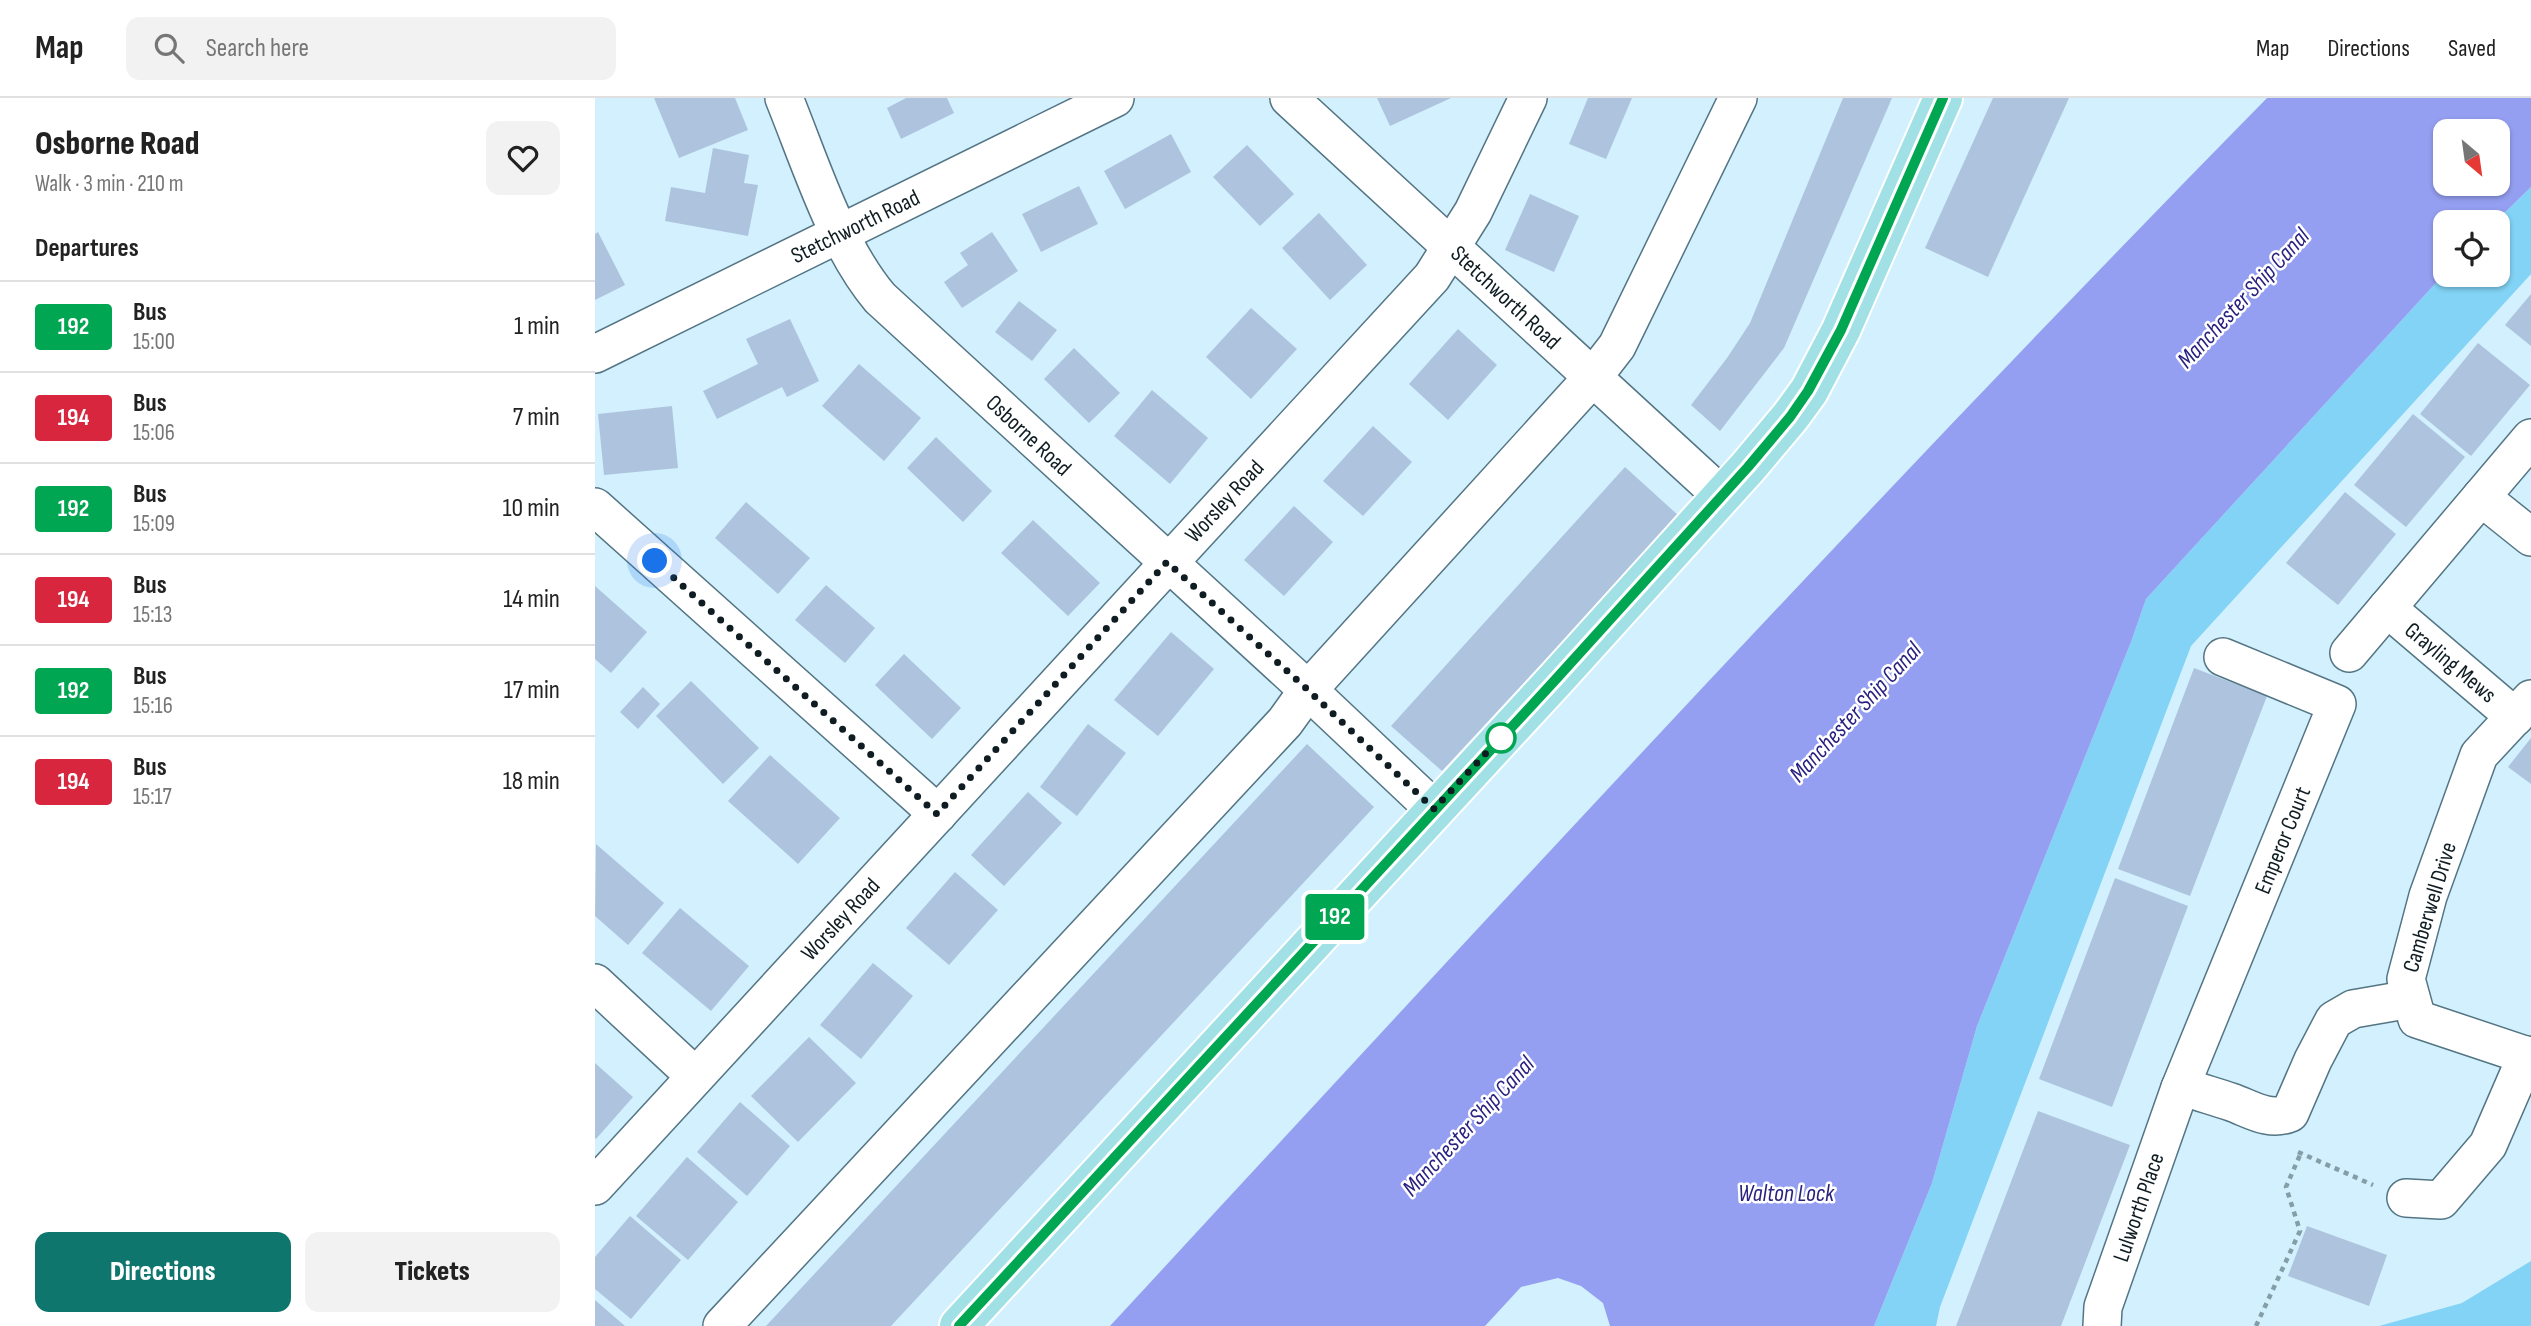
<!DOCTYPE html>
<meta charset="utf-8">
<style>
:root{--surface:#fff;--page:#f2f2f2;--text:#222;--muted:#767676;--line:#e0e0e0;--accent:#0f766e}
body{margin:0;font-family:"Sofia Sans Condensed",sans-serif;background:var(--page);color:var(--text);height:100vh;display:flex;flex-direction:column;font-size:26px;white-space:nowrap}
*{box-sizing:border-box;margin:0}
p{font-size:23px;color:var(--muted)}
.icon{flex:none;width:38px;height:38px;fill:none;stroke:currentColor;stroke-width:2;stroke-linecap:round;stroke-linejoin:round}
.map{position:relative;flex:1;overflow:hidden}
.side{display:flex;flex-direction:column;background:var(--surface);width:595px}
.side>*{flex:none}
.badge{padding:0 14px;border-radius:5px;font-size:24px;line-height:46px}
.needle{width:46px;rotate:151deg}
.controls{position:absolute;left:1838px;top:21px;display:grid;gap:14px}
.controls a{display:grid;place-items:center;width:77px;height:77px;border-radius:14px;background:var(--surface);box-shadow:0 2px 5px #0004;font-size:35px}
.you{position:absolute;width:35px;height:35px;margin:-18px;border:5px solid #fff;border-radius:50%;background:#1a73e8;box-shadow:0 0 0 10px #1a73e833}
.map>.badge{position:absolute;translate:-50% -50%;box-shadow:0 0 0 4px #fff}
h2{padding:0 35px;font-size:26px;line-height:63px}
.round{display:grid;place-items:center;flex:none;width:74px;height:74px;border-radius:14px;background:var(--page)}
.summary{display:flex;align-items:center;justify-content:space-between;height:119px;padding:0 35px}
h1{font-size:33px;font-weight:800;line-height:52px}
.primary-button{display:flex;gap:14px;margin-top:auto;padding:14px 35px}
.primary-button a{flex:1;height:80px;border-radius:14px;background:var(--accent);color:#fff;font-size:28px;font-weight:800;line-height:80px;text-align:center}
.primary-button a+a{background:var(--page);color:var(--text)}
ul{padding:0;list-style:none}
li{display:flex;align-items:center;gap:21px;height:91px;padding:0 35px;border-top:2px solid var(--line)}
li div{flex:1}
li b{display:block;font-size:26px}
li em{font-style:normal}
li .badge{min-width:77px;font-weight:700;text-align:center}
header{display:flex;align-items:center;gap:42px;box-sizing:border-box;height:98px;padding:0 35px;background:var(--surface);border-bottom:2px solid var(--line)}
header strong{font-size:33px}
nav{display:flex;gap:38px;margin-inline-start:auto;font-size:24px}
.search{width:490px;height:63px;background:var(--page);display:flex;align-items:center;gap:18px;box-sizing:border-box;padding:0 24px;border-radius:14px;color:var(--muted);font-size:26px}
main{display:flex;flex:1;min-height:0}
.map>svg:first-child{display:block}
.green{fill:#82d3f5}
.water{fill:#959ff1;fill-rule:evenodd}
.building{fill:#aec4de}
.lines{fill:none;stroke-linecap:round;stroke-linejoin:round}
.minor-casing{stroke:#547584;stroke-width:40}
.major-casing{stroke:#fff;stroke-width:42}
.path{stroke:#859da6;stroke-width:4.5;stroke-dasharray:5 5;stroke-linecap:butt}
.minor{stroke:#fff;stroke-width:37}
.major{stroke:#a1e1e5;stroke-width:38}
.line-casing{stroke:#fff;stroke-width:16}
.line{stroke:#00a651;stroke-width:10}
.walk{stroke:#0f1d22;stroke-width:7;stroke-dasharray:0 12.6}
.stop-dot{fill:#fff;stroke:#00a651;stroke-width:3.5}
.labels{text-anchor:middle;stroke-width:5;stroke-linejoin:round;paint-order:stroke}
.street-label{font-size:23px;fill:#0f1d22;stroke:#fff}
.water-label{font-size:24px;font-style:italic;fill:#292280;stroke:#fff}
</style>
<header>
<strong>Map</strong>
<div class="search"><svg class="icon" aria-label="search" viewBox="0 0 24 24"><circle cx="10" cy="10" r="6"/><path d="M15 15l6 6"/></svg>Search here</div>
<nav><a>Map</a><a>Directions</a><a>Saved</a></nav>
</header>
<main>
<section class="side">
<div class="summary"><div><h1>Osborne Road</h1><p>Walk · 3 min · 210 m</p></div><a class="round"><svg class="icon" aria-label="heart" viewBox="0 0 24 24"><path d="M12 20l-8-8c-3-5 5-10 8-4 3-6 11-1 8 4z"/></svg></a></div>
<h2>Departures</h2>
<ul>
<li><span class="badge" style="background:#00a651;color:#fff">192</span><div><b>Bus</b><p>15:00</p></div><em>1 min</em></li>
<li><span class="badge" style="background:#d7263d;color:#fff">194</span><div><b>Bus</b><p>15:06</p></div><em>7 min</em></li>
<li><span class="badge" style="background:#00a651;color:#fff">192</span><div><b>Bus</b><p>15:09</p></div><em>10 min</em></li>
<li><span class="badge" style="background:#d7263d;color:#fff">194</span><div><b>Bus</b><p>15:13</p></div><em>14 min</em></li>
<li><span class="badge" style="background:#00a651;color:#fff">192</span><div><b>Bus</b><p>15:16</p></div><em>17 min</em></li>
<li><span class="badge" style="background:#d7263d;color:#fff">194</span><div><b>Bus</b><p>15:17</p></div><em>18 min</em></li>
</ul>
<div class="primary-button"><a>Directions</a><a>Tickets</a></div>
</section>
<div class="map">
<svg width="1936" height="1228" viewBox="0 0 1936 1228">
<rect width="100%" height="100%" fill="#d2f0fd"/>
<!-- green -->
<g class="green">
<path d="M 1936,89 L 1936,176 L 1596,548 L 1345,1209 L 1341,1228 L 1279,1228 L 1337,1085 L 1382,928 L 1536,544 L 1551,501 L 1850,175 L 1850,177 L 1902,177 L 1902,124 L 1900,124 Z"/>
<path d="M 1936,1163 L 1936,1228 L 1784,1228 L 1867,1205 Z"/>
</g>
<!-- water -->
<path class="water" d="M 1672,0 L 1936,0 L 1936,89 L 1900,124 L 1850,124 L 1850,175 L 1551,501 L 1536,544 L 1382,928 L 1337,1085 L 1279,1228 L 1015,1228 L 1008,1205 L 986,1188 L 963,1180 L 926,1189 L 890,1228 L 515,1228 C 897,815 1278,401 1672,0 ZM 1850,33 L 1902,33 L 1902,86 L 1850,86 Z"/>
<!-- building -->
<g class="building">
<path d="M 59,0 L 140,0 L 153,32 L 84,60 Z"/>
<path d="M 311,0 L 352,0 L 359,15 L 306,41 L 292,10 Z"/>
<path d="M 782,0 L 856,0 L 795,28 Z"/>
<path d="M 993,0 L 1037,0 L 1011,61 L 974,46 Z"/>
<path d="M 1248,0 L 1297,0 L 1189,250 L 1125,333 L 1096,307 L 1132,260 L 1155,225 Z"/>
<path d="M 1398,0 L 1474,0 L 1393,179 L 1330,150 Z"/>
<path d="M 576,36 L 596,74 L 530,111 L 509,73 Z"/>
<path d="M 652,47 L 699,96 L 665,128 L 618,79 Z"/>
<path d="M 118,50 L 154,57 L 149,85 L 163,87 L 153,138 L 70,123 L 76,89 L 110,95 Z"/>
<path d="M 484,88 L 503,126 L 446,154 L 427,116 Z"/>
<path d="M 935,96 L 984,118 L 959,174 L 910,152 Z"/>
<path d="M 724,115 L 772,167 L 735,202 L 687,150 Z"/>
<path d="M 3,134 L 30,187 L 0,202 L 0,136 Z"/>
<path d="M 397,134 L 423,173 L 367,210 L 349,184 L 373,167 L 365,155 Z"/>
<path d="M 1936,196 L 1936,248 L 1910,227 Z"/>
<path d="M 424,203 L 462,232 L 437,263 L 400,234 Z"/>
<path d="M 656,210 L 702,251 L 656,301 L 611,259 Z"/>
<path d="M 195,221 L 224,283 L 192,299 L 187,289 L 122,321 L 108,293 L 163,266 L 151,241 Z"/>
<path d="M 863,231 L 902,267 L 853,322 L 814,286 Z"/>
<path d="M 1883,245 L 1935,287 L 1876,358 L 1825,316 Z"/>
<path d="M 479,250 L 525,295 L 494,325 L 449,281 Z"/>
<path d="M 264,266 L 326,320 L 289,363 L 227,308 Z"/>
<path d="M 557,292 L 613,340 L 575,386 L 519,338 Z"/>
<path d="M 77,308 L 83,370 L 9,377 L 3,316 Z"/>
<path d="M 1818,316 L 1870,359 L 1811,429 L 1759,387 Z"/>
<path d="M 778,328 L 817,364 L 768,418 L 728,383 Z"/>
<path d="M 341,339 L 397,393 L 368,424 L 312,370 Z"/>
<path d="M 1030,369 L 1084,418 L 847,673 L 796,628 Z"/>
<path d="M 1750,394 L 1801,436 L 1743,507 L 1691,465 Z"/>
<path d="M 151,404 L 215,460 L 183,496 L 120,440 Z"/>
<path d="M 699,408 L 738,444 L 689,498 L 649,462 Z"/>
<path d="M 438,422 L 505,485 L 473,518 L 406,455 Z"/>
<path d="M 231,487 L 280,530 L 250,565 L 200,522 Z"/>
<path d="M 0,488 L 52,534 L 16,575 L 0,561 Z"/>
<path d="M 576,534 L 619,571 L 563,638 L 519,602 Z"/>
<path d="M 309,556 L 366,610 L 337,641 L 280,587 Z"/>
<path d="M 1599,570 L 1672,598 L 1595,798 L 1523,771 Z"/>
<path d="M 96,583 L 164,650 L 128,686 L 61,618 Z"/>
<path d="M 48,589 L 65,606 L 43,631 L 25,614 Z"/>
<path d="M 493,626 L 531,655 L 482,718 L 445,689 Z"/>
<path d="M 1936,640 L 1936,686 L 1913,669 Z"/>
<path d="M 712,646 L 779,709 L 296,1228 L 171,1228 Z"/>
<path d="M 175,657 L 245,720 L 203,766 L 133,703 Z"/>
<path d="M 433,694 L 467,725 L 409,788 L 376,757 Z"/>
<path d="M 1,746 L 69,805 L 33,847 L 0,818 Z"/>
<path d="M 360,774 L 403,812 L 354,867 L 311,830 Z"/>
<path d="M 1520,780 L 1593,808 L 1517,1009 L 1444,981 Z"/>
<path d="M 85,810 L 154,868 L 116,913 L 47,855 Z"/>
<path d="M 278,865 L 318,898 L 266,961 L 225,927 Z"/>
<path d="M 214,939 L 261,985 L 203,1044 L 156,998 Z"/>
<path d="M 0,965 L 38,999 L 1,1041 L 0,1040 Z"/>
<path d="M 145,1004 L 195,1048 L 152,1098 L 102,1054 Z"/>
<path d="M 1443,1013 L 1535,1047 L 1466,1228 L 1361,1228 Z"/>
<path d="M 92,1059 L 143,1104 L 93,1162 L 41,1118 Z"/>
<path d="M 35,1118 L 86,1162 L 36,1221 L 0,1191 L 0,1159 Z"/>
<path d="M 1712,1128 L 1792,1157 L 1774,1208 L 1693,1178 Z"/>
<path d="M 0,1202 L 30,1228 L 0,1228 Z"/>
</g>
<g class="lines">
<defs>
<g id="minor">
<path d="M 189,0 C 215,64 241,148 285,200 L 713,592 L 839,711"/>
<path d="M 694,0 L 1127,398"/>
<path d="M 0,256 L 520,0"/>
<path d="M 1886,399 L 1936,439"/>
<path d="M 0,409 L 343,716"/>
<path d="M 1792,510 L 1920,619"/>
<path d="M 1754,555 L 1936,340"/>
<path d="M 1936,601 L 1884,657 L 1833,798 L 1811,881 L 1822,921 L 1936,959"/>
<path d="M 0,885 L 100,978"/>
<path d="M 1585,990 L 1592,990 C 1607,995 1621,999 1636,1004 C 1656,1011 1674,1024 1695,1015 L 1718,962 L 1739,922 L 1758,911 L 1816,901"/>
<path d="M 0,1088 L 837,179 L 878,114 L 933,0"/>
<path d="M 1811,1100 L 1846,1102 L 1893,1047 L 1932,957"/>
<path d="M 127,1228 L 690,624 L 713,592 L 998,279 L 1022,248 L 1143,0"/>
<path d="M 1507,1228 L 1508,1209 L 1585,990 L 1742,606 L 1628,559"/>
</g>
<path id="major" d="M 364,1228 L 962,580 L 1153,369 L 1195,319 L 1214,293 L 1246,232 L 1348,0"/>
</defs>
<!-- minor casing -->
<use href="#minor" class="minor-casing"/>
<!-- major casing -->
<use href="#major" class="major-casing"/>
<!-- path -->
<g class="path">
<path d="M 1703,1054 L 1778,1087"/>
<path d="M 1661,1228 L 1705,1133 L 1691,1089 L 1705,1057"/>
</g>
<!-- minor -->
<use href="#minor" class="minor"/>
<!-- major -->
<use href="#major" class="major"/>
</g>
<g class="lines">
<defs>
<path id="line" d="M 364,1228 L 962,580 L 1153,369 L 1195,319 L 1213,293 L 1246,232 L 1348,0"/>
</defs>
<!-- line casing -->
<use href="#line" class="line-casing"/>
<!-- line -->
<use href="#line" class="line"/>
<!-- walk -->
<path class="walk" d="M 60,463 L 342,716 L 572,464 L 713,592 L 839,711 L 909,636 L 906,640"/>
</g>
<!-- markers -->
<circle class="stop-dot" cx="906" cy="640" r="14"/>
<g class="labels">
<!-- street labels -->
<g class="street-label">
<text transform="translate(260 128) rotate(-26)" y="8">Stetchworth Road</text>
<text transform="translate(911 199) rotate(43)" y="8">Stetchworth Road</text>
<text transform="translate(434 337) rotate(43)" y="8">Osborne Road</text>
<text transform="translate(629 403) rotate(-47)" y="8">Worsley Road</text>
<text transform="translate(1856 564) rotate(40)" y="8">Grayling Mews</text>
<text transform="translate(1687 742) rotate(-68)" y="8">Emperor Court</text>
<text transform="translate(1834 809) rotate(-73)" y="8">Camberwell Drive</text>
<text transform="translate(245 821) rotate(-47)" y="8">Worsley Road</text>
<text transform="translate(1543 1109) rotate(-71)" y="8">Lulworth Place</text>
</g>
<!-- water labels -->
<g class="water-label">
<text transform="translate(1648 200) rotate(-47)" y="8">Manchester Ship Canal</text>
<text transform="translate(1260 614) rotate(-47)" y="8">Manchester Ship Canal</text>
<text transform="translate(873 1028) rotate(-47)" y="8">Manchester Ship Canal</text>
<text x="1191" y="1103">Walton Lock</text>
</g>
</g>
</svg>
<div class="controls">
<a><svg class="needle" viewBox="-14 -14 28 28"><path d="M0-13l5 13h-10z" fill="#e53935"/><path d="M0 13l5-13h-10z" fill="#767676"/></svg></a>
<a><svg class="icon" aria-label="locate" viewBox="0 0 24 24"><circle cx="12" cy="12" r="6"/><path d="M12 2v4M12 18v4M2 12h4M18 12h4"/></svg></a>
</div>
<div class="you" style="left:60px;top:463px"></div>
<b class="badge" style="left:740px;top:819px;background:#00a651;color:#fff">192</b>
</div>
</main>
